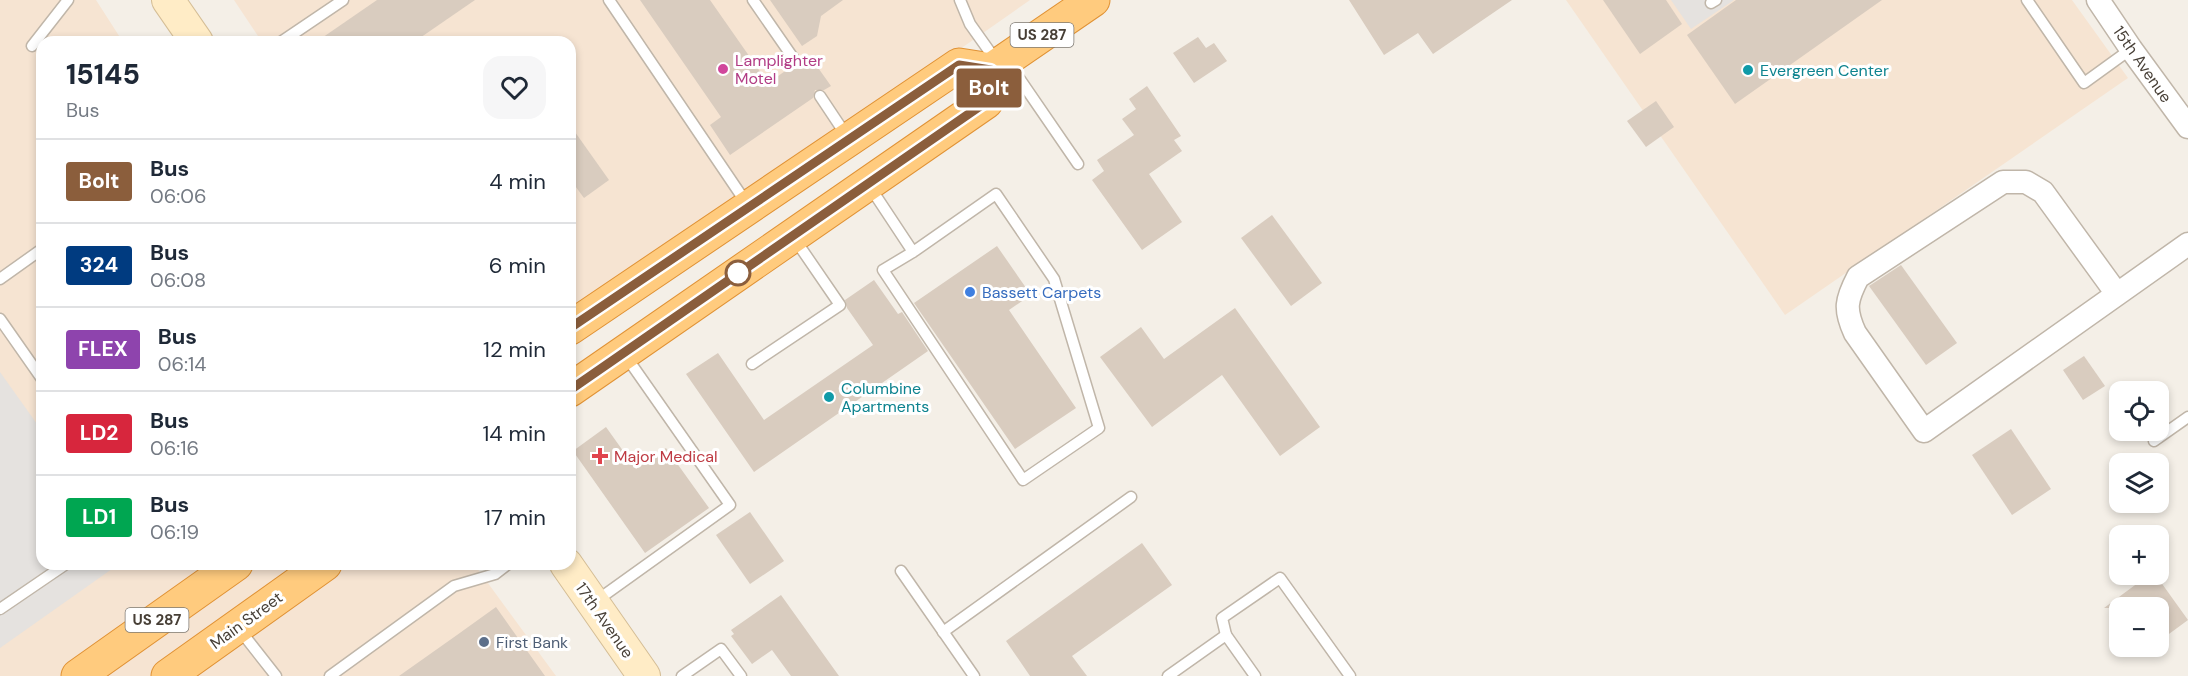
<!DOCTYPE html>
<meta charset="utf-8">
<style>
:root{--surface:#fff;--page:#f6f6f7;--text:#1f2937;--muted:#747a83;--line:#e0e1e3}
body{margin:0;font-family:"DM Sans",sans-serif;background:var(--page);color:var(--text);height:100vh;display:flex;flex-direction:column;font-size:22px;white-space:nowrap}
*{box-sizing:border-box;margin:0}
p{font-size:20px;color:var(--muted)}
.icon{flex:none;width:33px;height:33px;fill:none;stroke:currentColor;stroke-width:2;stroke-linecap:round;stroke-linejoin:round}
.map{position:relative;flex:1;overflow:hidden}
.drawer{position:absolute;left:36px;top:36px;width:540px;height:534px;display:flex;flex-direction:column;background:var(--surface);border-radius:18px;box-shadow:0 3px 9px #0003}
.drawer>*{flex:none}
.badge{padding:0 12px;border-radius:4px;font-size:21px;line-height:39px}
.buttons{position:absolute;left:2109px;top:381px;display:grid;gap:12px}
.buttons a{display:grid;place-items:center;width:60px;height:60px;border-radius:12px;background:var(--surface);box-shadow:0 3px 9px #0003;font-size:30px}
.map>.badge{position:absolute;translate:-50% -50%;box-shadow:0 0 0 3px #fff}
.round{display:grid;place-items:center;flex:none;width:63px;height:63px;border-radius:18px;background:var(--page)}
.head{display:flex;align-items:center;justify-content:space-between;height:102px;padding:0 30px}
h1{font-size:28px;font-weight:800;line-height:45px}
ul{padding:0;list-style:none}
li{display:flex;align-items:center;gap:18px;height:84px;padding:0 30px;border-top:2px solid var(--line)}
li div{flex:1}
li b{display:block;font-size:22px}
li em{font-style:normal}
li .badge{min-width:66px;font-weight:700;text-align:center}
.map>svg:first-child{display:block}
.commercial{fill:#f6e4d2}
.parking{fill:#e5e2df}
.building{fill:#d9ccbf}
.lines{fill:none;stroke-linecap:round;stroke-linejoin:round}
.service-casing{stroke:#c0b6a9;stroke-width:13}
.minor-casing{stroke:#c0b6a9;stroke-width:25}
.secondary-casing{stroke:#d5be96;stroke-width:34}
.trunk-casing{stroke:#e09235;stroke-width:35}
.service{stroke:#fff;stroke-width:10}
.minor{stroke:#fff;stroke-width:22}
.secondary{stroke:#ffecc6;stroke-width:32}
.trunk{stroke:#ffcb7e;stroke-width:33}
.line-casing{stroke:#fff;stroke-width:14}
.line{stroke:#8b5e3c;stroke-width:9}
.hotel-dot{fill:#d1479c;stroke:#fff;stroke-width:2}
.culture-dot{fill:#0f9aa8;stroke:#fff;stroke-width:2}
.stop-dot{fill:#fff;stroke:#8b5e3c;stroke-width:3}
.shop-dot{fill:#3f7fe0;stroke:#fff;stroke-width:2}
.health-dot{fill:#e0444e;stroke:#fff;stroke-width:2}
.service-dot{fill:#5c6f8a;stroke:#fff;stroke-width:2}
.labels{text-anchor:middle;stroke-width:6;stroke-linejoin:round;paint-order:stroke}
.shield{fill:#fff;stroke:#7e7972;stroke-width:1.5}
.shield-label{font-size:15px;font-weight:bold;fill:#473f36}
.hotel-label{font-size:16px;fill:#b23c85;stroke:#fff;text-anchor:start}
.street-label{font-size:16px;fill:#473f36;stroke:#fff}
.culture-label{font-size:16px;fill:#0d838f;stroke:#fff;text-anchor:start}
.shop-label{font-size:16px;fill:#366cbe;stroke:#fff;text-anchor:start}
.health-label{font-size:16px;fill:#be3a42;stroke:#fff;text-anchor:start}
.service-label{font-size:16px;fill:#4e5e75;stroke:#fff;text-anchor:start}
</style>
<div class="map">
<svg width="2188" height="676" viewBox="0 0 2188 676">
<rect width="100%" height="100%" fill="#f4efe7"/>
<!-- commercial -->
<g class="commercial">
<path d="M 0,0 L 96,0 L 123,42 L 42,42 L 42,564 L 474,564 L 556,676 L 0,676 Z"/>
<path d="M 234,0 L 1030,0 L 570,322 L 570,42 L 262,42 Z"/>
<path d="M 1566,0 L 2072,0 L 2128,78 L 1785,315 Z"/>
</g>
<!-- parking -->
<g class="parking">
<path d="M 1671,0 L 1734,0 L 1691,29 Z"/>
<path d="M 0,372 L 42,431 L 42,564 L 119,564 L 0,648 Z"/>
</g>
<!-- building -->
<g class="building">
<path d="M 377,0 L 475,0 L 414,42 L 316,42 Z"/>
<path d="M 640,0 L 710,0 L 768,83 L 791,67 L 796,69 L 801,68 L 803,59 L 809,55 L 831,86 L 824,90 L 815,90 L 813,98 L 730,155 L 710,125 L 721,117 Z"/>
<path d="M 770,0 L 843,0 L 821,16 L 817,36 L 802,46 Z"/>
<path d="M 1349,0 L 1512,0 L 1433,54 L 1418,33 L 1384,55 Z"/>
<path d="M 1603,0 L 1666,0 L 1682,24 L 1640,54 Z"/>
<path d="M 1736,0 L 1882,0 L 1735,104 L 1687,35 Z"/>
<path d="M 1198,37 L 1206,48 L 1214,43 L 1227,61 L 1194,83 L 1173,53 Z"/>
<path d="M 1147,86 L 1181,136 L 1174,140 L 1182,151 L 1149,174 L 1182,222 L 1142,250 L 1092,180 L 1104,171 L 1097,160 L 1134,135 L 1122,119 L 1136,109 L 1129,99 Z"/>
<path d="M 1656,101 L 1674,127 L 1646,147 L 1627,121 Z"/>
<path d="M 570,125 L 609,180 L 584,198 L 570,179 Z"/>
<path d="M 1272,215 L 1322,283 L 1291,306 L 1241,238 Z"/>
<path d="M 997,246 L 1031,295 L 1009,310 L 1076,408 L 1015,449 L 914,303 Z"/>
<path d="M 1901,265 L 1957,343 L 1926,365 L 1869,286 Z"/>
<path d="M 874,280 L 898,314 L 902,312 L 928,351 L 754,472 L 686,374 L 718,353 L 764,420 L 873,345 L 847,308 L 845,300 Z"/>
<path d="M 1235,308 L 1320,427 L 1280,456 L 1222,375 L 1152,427 L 1100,357 L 1141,327 L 1164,359 Z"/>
<path d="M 2084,356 L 2105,386 L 2083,400 L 2063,370 Z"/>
<path d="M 606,427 L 636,469 L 666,448 L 709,508 L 645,553 L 573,451 Z"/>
<path d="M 2011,429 L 2051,489 L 2012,515 L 1972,455 Z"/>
<path d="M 750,512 L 784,561 L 750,584 L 716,535 Z"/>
<path d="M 1142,543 L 1172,585 L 1072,656 L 1087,676 L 1030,676 L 1006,641 Z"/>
<path d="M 2150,574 L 2155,574 L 2188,620 L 2158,642 L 2158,608 L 2104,608 Z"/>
<path d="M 781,595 L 839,676 L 791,676 L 772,650 L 752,664 L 731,636 L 734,634 L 731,630 Z"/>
<path d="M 496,607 L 545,676 L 399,676 L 457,635 Z"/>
</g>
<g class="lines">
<defs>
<g id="service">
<path d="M 609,0 L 747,204"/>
<path d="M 753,0 L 796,62"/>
<path d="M 960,0 L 970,24 L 997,62"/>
<path d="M 2027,0 L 2084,83 L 2131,49"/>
<path d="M 1711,3 L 1716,0"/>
<path d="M 281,42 L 343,0"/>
<path d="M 32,46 L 68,0"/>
<path d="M 1008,62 L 1078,164"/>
<path d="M 820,96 L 848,138"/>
<path d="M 870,187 L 913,252 L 996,194 L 1054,279 L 1099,428 L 1023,480 L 883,270 L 913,252"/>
<path d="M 0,279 L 42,249"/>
<path d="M 0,319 L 42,379"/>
<path d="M 752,364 L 840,305 L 794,238"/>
<path d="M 2154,441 L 2188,417"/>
<path d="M 901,571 L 974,676"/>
<path d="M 596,601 L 730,505 L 625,355"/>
<path d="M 0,609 L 66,564"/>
<path d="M 239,629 L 276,676"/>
<path d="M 943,632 L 1131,497"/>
<path d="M 1226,635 L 1222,618 L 1280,578 L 1350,676"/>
<path d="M 330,676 L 454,586 L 495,574 L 508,564"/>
<path d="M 682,676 L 721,649 L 741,676"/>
<path d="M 1168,676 L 1226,635 L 1255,676"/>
</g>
<g id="minor">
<path d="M 2098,0 L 2131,49 L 2188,127"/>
<path d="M 2117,294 L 2043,192 L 2026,182 L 2003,182 L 1858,277 C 1846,300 1844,309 1855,333 L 1924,431 L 2188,244"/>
</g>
<g id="secondary">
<path d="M 168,0 L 197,42"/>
<path d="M 566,564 L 644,676"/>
</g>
<g id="trunk">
<path d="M 570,328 L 959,65 L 991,70"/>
<path d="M 570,390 L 986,102 L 991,70 L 1093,0"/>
<path d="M 78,676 L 236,564"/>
<path d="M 168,676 L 325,564"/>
</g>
</defs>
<!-- service casing -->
<use href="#service" class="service-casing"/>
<!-- minor casing -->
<use href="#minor" class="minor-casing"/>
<!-- secondary casing -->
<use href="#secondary" class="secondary-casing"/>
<!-- trunk casing -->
<use href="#trunk" class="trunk-casing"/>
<!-- service -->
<use href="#service" class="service"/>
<!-- minor -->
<use href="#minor" class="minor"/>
<!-- secondary -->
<use href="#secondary" class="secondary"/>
<!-- trunk -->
<use href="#trunk" class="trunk"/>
</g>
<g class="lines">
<defs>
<path id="line" d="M 570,328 L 959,65 L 991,70 L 986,102 L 570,390"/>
</defs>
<!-- line casing -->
<use href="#line" class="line-casing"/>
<!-- line -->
<use href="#line" class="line"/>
</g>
<!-- markers -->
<circle class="hotel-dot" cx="723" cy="69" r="6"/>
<g class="culture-dot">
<circle cx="1748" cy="70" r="6"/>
<circle cx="829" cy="397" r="6"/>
</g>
<circle class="stop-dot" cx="738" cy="273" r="12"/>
<circle class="shop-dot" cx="970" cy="292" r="6"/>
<path class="health-dot" d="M597 447h6v6h6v6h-6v6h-6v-6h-6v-6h6z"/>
<circle class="service-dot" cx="484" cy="642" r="6"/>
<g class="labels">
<!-- shield labels -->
<g class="shield">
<rect x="1010.5" y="23" width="63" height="24" rx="4.5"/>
<rect x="125.5" y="608" width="63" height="24" rx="4.5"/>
</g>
<g class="shield-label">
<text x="1042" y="40">US 287</text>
<text x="157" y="625">US 287</text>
</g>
<!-- hotel labels -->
<g class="hotel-label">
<text x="735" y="66">Lamplighter<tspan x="735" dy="18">Motel</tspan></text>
</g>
<!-- street labels -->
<g class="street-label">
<text transform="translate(2143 64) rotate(55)" y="6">15th Avenue</text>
<text transform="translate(246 620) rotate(-36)" y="6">Main Street</text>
<text transform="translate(605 620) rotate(55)" y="6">17th Avenue</text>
</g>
<!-- culture labels -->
<g class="culture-label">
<text x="1760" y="76">Evergreen Center</text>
<text x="841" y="394">Columbine<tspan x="841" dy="18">Apartments</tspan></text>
</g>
<!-- shop labels -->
<g class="shop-label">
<text x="982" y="298">Bassett Carpets</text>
</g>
<!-- health labels -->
<g class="health-label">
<text x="614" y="462">Major Medical</text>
</g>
<!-- service labels -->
<g class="service-label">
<text x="496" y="648">First Bank</text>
</g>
</g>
</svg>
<div class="buttons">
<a><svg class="icon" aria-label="locate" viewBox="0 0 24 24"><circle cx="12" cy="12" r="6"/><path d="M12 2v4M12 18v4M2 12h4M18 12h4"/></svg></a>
<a><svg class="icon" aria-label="layers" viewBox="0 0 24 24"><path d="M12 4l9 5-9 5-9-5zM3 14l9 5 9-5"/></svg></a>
<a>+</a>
<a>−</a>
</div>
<b class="badge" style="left:989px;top:88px;background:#8b5e3c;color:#fff">Bolt</b>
<section class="drawer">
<div class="head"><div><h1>15145</h1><p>Bus</p></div><a class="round"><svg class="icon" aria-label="heart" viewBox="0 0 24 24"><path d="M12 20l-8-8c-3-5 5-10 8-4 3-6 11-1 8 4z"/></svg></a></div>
<ul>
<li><span class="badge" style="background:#8b5e3c;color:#fff">Bolt</span><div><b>Bus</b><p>06:06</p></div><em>4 min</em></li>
<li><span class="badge" style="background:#003b80;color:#fff">324</span><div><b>Bus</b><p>06:08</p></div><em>6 min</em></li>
<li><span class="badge" style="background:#8e44ad;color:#fff">FLEX</span><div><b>Bus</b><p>06:14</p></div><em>12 min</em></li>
<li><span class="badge" style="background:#d7263d;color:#fff">LD2</span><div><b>Bus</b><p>06:16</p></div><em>14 min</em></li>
<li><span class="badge" style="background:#00a651;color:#fff">LD1</span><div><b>Bus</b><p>06:19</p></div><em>17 min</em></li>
</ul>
</section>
</div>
